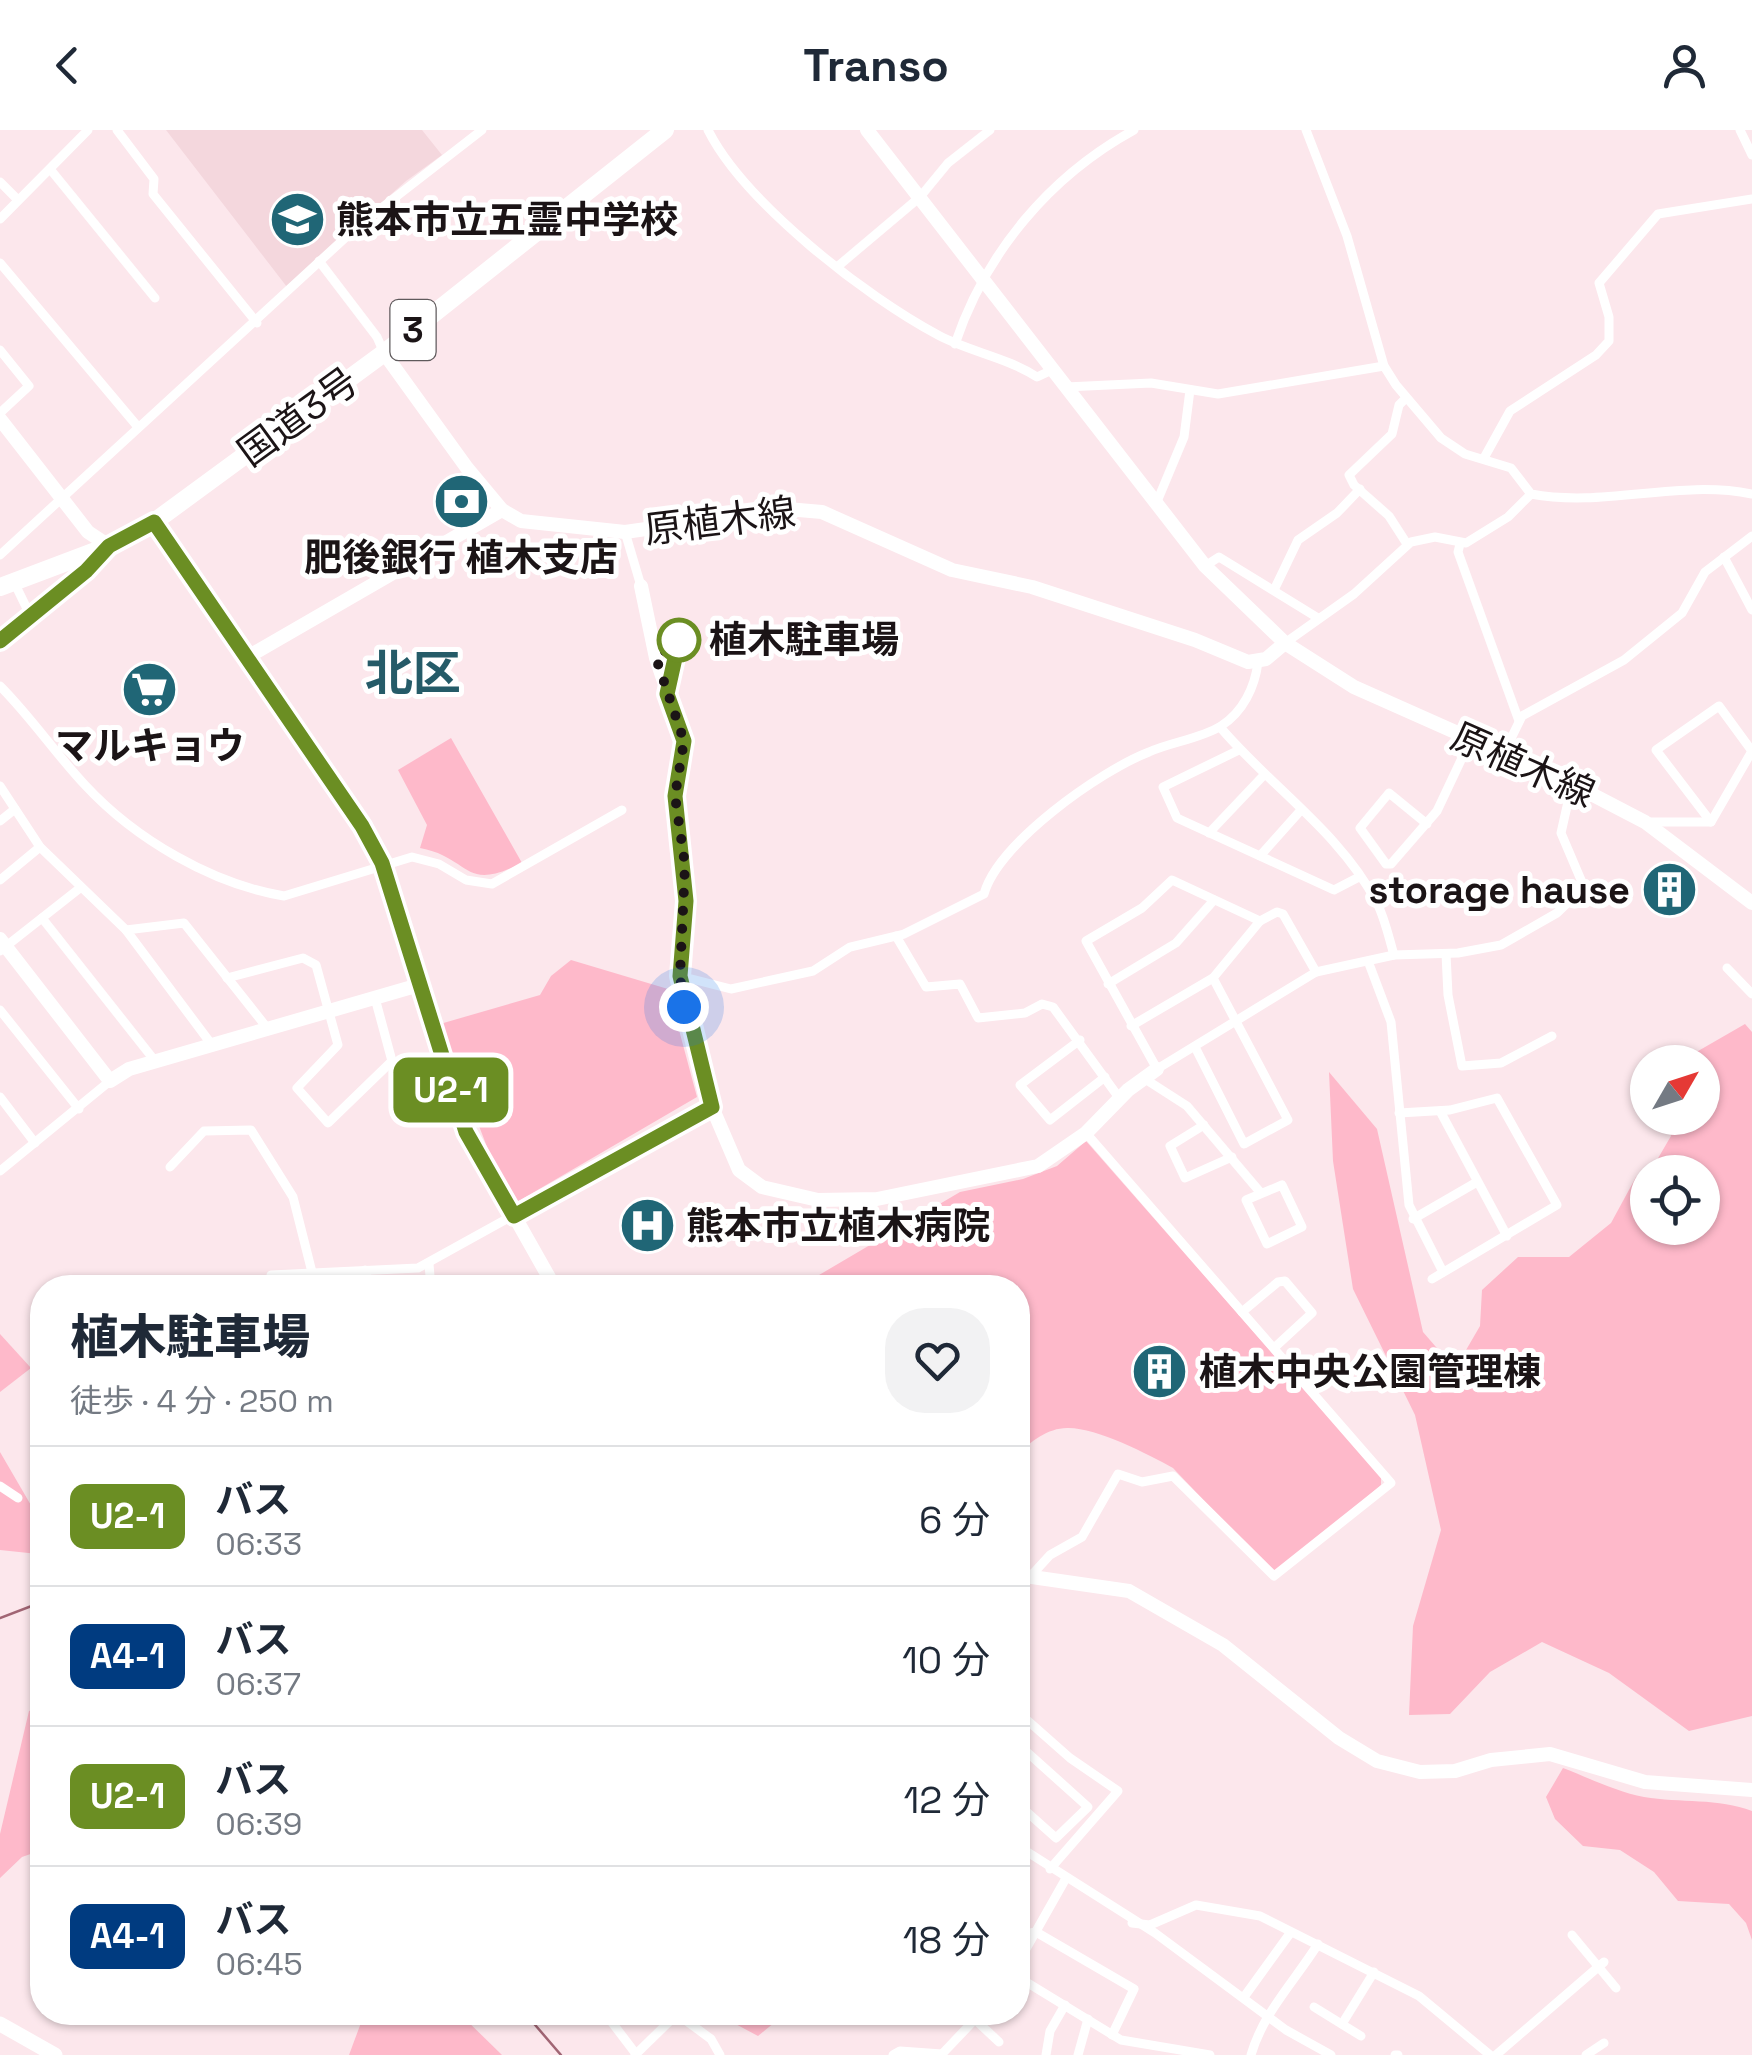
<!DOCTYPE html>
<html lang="ja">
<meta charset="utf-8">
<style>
:root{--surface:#fff;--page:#f2f2f3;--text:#1f2937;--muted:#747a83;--line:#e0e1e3}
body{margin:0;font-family:"Space Grotesk","Noto Sans JP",sans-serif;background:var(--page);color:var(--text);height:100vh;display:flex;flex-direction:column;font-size:38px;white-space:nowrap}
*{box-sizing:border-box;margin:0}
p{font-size:32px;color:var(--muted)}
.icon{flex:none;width:55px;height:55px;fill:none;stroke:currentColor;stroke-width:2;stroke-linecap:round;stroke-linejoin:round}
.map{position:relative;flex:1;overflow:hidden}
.side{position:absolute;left:30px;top:1145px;width:1000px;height:750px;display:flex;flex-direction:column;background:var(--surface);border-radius:40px;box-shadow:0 2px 8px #0004}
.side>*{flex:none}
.badge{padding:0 20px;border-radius:15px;font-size:35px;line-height:65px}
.needle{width:65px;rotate:51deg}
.fabs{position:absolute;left:1630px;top:915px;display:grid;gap:20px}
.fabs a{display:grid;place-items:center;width:90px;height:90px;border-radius:50%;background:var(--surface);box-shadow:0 2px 8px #0004;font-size:50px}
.you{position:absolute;width:50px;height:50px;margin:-25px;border:8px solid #fff;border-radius:50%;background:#1a73e8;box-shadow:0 0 0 15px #1a73e833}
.map>.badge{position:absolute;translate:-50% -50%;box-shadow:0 0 0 5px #fff}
.round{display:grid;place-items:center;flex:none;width:105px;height:105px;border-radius:40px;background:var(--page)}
.head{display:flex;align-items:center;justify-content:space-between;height:170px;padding:0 40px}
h1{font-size:48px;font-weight:800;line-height:75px}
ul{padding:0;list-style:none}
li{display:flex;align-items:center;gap:30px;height:140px;padding:0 40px;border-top:2px solid var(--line)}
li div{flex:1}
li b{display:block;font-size:38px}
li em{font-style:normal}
li .badge{min-width:110px;font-weight:700;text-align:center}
header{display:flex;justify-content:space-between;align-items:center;height:130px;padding:0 40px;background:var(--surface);font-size:45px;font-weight:800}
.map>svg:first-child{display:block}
.built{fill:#f4d7dd}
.green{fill:#feb9ca}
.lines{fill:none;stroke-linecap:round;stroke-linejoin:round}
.stream{stroke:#a16574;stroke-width:2.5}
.street{stroke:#fff;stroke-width:9}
.secondary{stroke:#fff;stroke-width:14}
.primary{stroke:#fff;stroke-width:15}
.highway{stroke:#fff;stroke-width:18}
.line-casing{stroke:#fff;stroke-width:22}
.line{stroke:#6b8e23;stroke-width:15}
.walk{stroke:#1b1416;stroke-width:10;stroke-dasharray:0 18}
.stop-dot{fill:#fff;stroke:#6b8e23;stroke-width:5}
.labels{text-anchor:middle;stroke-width:10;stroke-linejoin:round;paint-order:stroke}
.shield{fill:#fff;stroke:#5f5a5c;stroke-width:2.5}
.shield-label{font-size:35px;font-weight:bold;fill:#1b1416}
.poi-label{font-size:38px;font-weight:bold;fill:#1b1416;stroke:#fff;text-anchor:start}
.street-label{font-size:38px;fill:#1b1416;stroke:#fff}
.stop-label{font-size:38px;font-weight:bold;fill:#1b1416;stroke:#fff;text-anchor:start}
.district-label{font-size:48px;font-weight:bold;fill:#255b68;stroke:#fff}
</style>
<header><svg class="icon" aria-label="back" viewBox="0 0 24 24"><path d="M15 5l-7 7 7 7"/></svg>Transo<svg class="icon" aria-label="person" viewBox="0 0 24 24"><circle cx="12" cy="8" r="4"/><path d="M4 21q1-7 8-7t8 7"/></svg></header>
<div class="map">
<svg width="1752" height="1925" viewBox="0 0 1752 1925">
<rect width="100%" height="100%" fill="#fce7ec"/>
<!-- built -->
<path class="built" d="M 166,0 L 422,0 L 442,25 L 406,51 L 287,157 Z"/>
<!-- green -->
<g class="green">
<path d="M 451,608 L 522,733 C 462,763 472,728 420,718 L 427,695 L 398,640 Z"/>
<path d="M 571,830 L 668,859 L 697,967 L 517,1072 L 492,1030 L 440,894 L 540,865 L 551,846 Z"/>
<path d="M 1745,894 L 1752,902 L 1752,1586 L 1689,1601 L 1609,1543 L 1542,1512 L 1490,1542 L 1450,1584 L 1409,1585 L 1413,1496 L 1441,1400 L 1415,1285 L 1353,1159 L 1333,1031 L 1329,942 L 1377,999 L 1423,1202 L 1455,1239 L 1480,1196 L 1482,1160 L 1518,1127 L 1569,1127 L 1611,1093 L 1636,1047 L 1647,1044 L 1648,1098 L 1702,1098 L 1702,1042 L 1650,1042 L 1671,1006 L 1665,988 L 1702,988 L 1702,932 L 1679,932 Z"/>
<path d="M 1086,1011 L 1381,1347 L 1381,1355 L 1279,1441 L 1269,1439 L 1173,1338 C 1148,1324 1095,1297 1067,1298 C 1048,1298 1030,1312 1018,1324 L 1018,1158 L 797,1158 L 960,1062 L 1023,1049 L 1057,1036 Z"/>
<path d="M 0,1204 L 31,1238 L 0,1262 Z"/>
<path d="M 0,1322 L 39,1389 L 38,1424 L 0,1420 Z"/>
<path d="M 42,1576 L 42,1720 L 22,1727 L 0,1748 L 0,1704 L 29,1581 Z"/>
<path d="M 1563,1638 C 1589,1648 1617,1662 1644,1667 C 1680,1673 1719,1668 1752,1681 L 1752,1810 L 1746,1793 L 1729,1774 L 1678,1771 L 1654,1742 L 1620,1720 L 1583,1716 L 1555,1689 L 1546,1667 Z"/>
<path d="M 365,1882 L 459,1883 L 502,1925 L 349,1925 Z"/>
<path d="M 715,1883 L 786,1883 L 758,1906 Z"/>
</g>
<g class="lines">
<!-- stream -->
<g class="stream">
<path d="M 0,1488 L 42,1472"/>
<path d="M 524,1882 L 561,1925"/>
</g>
<!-- street -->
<g class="street">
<path d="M 117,0 L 154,49 L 153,64 L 257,193"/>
<path d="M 708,0 C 744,72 866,167 938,205 C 970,222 1006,227 1037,247 L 1052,240"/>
<path d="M 1306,0 L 1347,106 L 1384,236 L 1396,255 L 1441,308 L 1465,324 L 1511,338 L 1531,364 C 1605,378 1678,349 1752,364"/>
<path d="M 1740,0 L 1752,25"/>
<path d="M 50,39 L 155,168"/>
<path d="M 0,52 L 18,70"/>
<path d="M 0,89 L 88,0"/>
<path d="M 319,131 L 377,207 L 384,223"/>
<path d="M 0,133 L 138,297"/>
<path d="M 837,137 L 920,67 L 948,33 L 990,0"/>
<path d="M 955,214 C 986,122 1050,46 1134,0"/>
<path d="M 0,220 L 29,256 L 0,283"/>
<path d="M 1066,257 L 1151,253 L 1218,264 L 1384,236"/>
<path d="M 1406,268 L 1399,275 L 1392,304 L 1349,345 L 1354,355 L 1389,386 L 1407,414"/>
<path d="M 1484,328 L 1510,281 L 1596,225 L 1609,211 L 1609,187 L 1599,153 L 1658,84 L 1752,69"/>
<path d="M 1156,374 L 1184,307 L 1190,260"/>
<path d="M 625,402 L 641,456"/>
<path d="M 1460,414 L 1458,422 L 1519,591"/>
<path d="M 0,425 L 357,97 L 482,0"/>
<path d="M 1724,427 L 1752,480"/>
<path d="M 1205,436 L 1219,427 L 1318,488"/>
<path d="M 14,452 L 31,487"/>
<path d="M 1274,460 L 1298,410 L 1337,383 L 1360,359"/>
<path d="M 1285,513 L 1354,464 L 1411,412 L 1435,407 L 1466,413 L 1508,387 L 1531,364"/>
<path d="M 0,556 C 31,587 55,623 85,655 C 135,709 212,754 284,766 L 412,727 L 439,734 L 466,750 L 492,754 L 622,680"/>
<path d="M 1220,597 C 1270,656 1341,703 1377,773 C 1385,789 1389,808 1394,825"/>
<path d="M 1239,620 L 1163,657 L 1177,688 L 1334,760 L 1359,747"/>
<path d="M 1503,625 L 1522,586 L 1624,530 L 1682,483 L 1705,442 L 1752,406"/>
<path d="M 0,656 L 40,717 L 126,800"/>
<path d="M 0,691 L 15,679"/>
<path d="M 1646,692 L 1711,692 L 1752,621"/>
<path d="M 1711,692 L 1656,620 L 1719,576 L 1752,621"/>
<path d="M 1427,694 L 1389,663 L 1360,698 L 1386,734 L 1391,734 L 1437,681 L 1470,611"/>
<path d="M 1209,703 L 1264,645"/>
<path d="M 1260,726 L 1301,680"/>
<path d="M 0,750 L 40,717"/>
<path d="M 42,788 L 155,931"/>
<path d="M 1260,791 L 1172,750 L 1142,778 L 1086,811 L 1157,939 L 1316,842 L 1394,825 L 1458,823 L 1501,815 L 1557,783 L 1584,757 L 1561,703 L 1572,654"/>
<path d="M 896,806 L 926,857 L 960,854 L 978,888 L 1025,883 L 1042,874 L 1053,877 L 1120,969"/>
<path d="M 0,821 L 80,758"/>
<path d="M 1446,824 L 1448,865 L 1462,936 L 1501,933 L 1552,906"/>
<path d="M 1368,831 L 1391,892 L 1409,1075 L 1443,1142"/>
<path d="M 1727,838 L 1752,864"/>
<path d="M 680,846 L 731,859 L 813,841 L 850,817 L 904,804 L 984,764 C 998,713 1100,641 1149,622 C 1171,612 1200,609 1221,596 C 1243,582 1255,557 1258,532"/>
<path d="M 227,848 L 303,828 L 316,835 L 338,915 L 297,958 L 328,993 L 392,931 L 375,868"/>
<path d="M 1108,854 L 1176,813 L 1214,770"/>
<path d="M 0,880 L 79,979"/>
<path d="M 1131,896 L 1213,848 L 1260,791 L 1277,782 L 1283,784 L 1316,842"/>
<path d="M 1080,910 L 1020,955 L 1050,990 L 1105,947"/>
<path d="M 212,915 L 126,800 L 184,793 L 268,899"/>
<path d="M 1195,917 L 1244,1014 L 1288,990 L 1213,848"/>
<path d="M 1145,949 L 1187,976 L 1260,1062"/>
<path d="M 0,967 L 35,1013"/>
<path d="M 1440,981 L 1507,1106"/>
<path d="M 1399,983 L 1450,980 L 1497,968 L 1557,1075 L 1432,1149"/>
<path d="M 1204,995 L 1170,1016 L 1185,1048 L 1232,1027"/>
<path d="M 170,1037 L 204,1001 L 251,1000 L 293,1067 L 316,1158"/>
<path d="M 0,1041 L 110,951"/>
<path d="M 1282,1055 L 1302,1097 L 1267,1114 L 1246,1070 Z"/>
<path d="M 1413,1089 L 1477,1052"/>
<path d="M 429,1134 L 431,1158"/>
<path d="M 365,1140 L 370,1158"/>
<path d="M 271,1145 L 418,1138 L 514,1085"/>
<path d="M 1242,1182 L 1278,1152 L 1285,1151 L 1312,1183 L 1274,1218"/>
<path d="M 0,1356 L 18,1368"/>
<path d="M 1018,1460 L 1050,1425 L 1082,1407 L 1118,1344 L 1142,1352 L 1173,1346 L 1274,1446 L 1391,1353 L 1086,1003"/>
<path d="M 1018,1582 L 1070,1628 L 1118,1661 L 1050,1739"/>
<path d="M 1018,1614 L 1088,1677 L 1056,1708 L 1018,1674"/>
<path d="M 1018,1716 L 1155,1803 L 1286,1900 L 1331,1925"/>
<path d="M 1132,1793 L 1150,1795 L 1196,1775 L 1260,1786 L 1419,1866 L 1490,1925"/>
<path d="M 1018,1798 L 1024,1804 L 1036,1802 L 1134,1859 L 1112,1905"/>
<path d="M 1572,1805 L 1616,1858"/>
<path d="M 1018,1833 L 1065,1750"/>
<path d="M 1018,1847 L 1121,1910 L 1210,1925"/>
<path d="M 1244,1867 L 1291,1802"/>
<path d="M 1314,1877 L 1361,1906"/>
<path d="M 604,1882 L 636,1924"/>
<path d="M 967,1882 L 999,1912"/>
<path d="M 1342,1894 L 1374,1842"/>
<path d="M 635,1925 L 677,1884 L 711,1909 L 720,1925"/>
<path d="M 893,1925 L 900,1921 L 942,1924 L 982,1882"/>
<path d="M 1046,1925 L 1050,1901 L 1065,1875"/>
<path d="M 1078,1925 L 1088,1889"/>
<path d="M 1251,1925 C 1263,1883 1294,1852 1318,1814"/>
<path d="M 1395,1925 L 1398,1925"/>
<path d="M 1496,1925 L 1604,1832"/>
<path d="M 1586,1925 L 1604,1913"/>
</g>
<!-- secondary -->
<g class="secondary">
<path d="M 867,0 L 1205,436 L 1285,513 L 1354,557 L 1572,654 L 1645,692 L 1752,773"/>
<path d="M 384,223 L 467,338 L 502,380 L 521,391 L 625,402 L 787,379 L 822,382 L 952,440 L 1032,457 L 1195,510 L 1248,532 L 1266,529 L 1285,513"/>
<path d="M 0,289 L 88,402 L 109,416"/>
<path d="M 154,392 L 362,696 L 382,733 L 467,1002 L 555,1158"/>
<path d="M 641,456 L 656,528 L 684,611 L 675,666 L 685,735 L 680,846 L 684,877 L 712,977 L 739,1040 L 762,1057 L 818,1070 L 877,1069 L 1038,1036 L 1086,1003 L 1128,960 L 1157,939"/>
<path d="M 244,529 L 502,380"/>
<path d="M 0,809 L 110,951 L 129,939 L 419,855"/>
<path d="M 514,1085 L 712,977"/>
<path d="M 1018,1445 L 1129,1461 L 1223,1515 L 1339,1608 L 1377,1631 L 1420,1642 L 1455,1641 L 1491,1630 L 1550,1624 L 1645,1652 L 1752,1660"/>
</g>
<!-- primary -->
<g class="primary">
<path d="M 0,511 L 86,441 L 109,416"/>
<path d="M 0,1894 L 55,1925"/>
</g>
<!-- highway -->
<path class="highway" d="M 0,457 L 109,416 L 154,392 L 384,223 L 665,0"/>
</g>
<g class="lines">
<defs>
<path id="line" d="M 0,511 L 86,441 L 109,416 L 154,392 L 362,696 L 382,733 L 466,1002 L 514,1086 L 712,977 L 680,846 L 686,771 L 675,666 L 684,611 L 667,564 L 679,510"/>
</defs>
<!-- line casing -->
<use href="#line" class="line-casing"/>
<!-- line -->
<use href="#line" class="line"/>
<!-- walk -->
<path class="walk" d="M 679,510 L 656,528 L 684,611 L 675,666 L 685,735 L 680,846 L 684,877"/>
</g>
<!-- icons -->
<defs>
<symbol id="school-disc" viewBox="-11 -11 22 22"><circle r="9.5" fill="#206676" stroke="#fff"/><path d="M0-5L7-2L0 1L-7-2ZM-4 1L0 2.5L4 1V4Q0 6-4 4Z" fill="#fff"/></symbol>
<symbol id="bank-disc" viewBox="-11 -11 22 22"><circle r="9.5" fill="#206676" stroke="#fff"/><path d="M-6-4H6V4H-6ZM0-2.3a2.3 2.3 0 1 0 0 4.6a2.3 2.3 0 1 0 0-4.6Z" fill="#fff"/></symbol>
<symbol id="supermarket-disc" viewBox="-11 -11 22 22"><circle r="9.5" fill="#206676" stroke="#fff"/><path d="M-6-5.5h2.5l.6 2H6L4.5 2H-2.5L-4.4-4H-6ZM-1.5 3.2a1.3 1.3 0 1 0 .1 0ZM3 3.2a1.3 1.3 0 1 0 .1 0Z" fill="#fff"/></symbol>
<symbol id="building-disc" viewBox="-11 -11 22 22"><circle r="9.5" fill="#206676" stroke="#fff"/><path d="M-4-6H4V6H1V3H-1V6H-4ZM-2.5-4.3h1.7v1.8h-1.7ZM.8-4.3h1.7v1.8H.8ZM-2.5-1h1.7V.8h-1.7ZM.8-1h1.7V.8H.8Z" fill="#fff"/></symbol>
<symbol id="hospital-disc" viewBox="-11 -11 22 22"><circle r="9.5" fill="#206676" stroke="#fff"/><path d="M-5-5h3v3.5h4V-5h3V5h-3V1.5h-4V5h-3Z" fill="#fff"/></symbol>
</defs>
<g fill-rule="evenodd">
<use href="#school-disc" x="266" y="58" width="63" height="63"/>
<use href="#bank-disc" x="430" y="340" width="63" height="63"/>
<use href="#supermarket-disc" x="118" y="528" width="63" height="63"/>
<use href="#building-disc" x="1638" y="728" width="63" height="63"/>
<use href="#hospital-disc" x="616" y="1064" width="63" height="63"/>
<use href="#building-disc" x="1128" y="1210" width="63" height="63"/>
</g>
<!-- markers -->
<circle class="stop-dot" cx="679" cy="510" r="20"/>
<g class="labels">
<!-- shield labels -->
<rect class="shield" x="390.5" y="170" width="45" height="60" rx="8"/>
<g class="shield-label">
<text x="413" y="212">3</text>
</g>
<!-- poi labels -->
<g class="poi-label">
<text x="336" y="103">熊本市立五霊中学校</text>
<text x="461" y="441" text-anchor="middle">肥後銀行 植木支店</text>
<text x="150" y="629" text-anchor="middle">マルキョウ</text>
<text x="1630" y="773" text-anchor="end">storage hause</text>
<text x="686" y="1109">熊本市立植木病院</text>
<text x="1199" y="1255">植木中央公園管理棟</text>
</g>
<!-- street labels -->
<g class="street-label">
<text transform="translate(298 287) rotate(-36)" y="13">国道3号</text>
<text transform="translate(720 391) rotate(-7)" y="13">原植木線</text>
<text transform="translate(1523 635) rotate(24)" y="13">原植木線</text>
</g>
<!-- stop labels -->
<g class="stop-label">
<text x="709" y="523">植木駐車場</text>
</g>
<!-- district labels -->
<g class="district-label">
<text x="413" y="560">北区</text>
</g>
</g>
</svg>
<div class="fabs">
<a><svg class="needle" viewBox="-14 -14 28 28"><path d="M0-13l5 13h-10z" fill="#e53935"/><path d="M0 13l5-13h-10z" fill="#747a83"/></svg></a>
<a><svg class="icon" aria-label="locate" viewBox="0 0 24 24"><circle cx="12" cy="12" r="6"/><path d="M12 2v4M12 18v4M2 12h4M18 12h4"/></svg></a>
</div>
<div class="you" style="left:684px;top:877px"></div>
<b class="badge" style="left:451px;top:960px;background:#6b8e23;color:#fff">U2-1</b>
<section class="side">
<div class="head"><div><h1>植木駐車場</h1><p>徒歩 · 4 分 · 250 m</p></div><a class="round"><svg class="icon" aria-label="heart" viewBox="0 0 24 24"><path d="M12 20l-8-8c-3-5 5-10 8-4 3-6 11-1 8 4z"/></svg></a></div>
<ul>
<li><span class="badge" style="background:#6b8e23;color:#fff">U2-1</span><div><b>バス</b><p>06:33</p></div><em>6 分</em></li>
<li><span class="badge" style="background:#003b80;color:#fff">A4-1</span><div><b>バス</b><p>06:37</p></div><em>10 分</em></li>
<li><span class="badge" style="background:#6b8e23;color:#fff">U2-1</span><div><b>バス</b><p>06:39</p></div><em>12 分</em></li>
<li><span class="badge" style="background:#003b80;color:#fff">A4-1</span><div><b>バス</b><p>06:45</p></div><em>18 分</em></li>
</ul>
</section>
</div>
